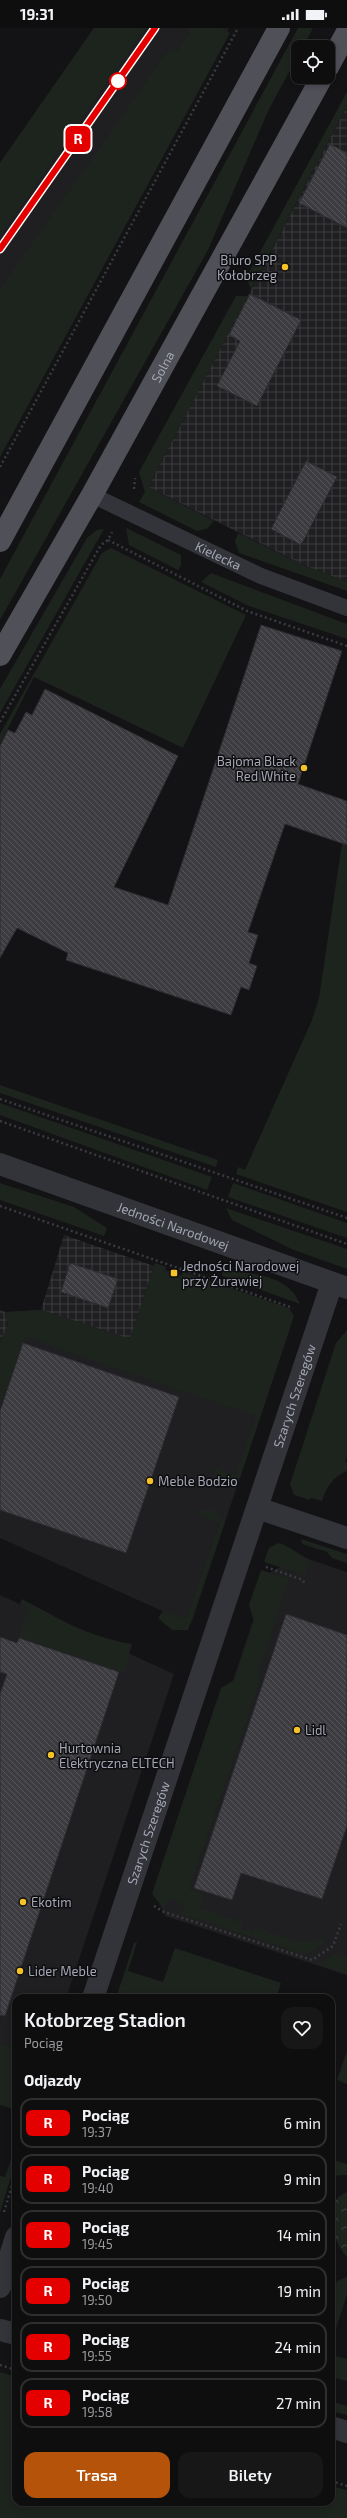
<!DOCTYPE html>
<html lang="pl">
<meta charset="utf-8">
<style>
:root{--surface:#0e0e0f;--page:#171718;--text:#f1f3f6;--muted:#9b9c9e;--line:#2e2e2f;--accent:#b45309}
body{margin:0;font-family:"Exo 2",sans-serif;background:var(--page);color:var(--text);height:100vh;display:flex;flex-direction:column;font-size:15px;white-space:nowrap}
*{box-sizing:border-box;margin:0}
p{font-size:13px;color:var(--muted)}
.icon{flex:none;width:22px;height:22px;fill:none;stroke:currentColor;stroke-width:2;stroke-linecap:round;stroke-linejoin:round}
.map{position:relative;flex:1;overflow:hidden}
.details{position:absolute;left:12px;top:1966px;width:323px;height:512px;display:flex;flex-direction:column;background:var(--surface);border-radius:12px;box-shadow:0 2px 6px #0003,0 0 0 1px var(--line)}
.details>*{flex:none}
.badge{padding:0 8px;border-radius:6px;font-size:14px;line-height:26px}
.buttons{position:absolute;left:291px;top:12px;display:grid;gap:8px}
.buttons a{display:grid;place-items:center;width:44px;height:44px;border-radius:8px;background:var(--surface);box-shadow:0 2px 6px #0003,0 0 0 1px var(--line);font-size:20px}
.map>.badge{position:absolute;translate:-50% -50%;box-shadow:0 0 0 2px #fff}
h2{padding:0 12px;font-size:15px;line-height:36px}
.round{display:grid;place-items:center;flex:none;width:42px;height:42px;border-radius:12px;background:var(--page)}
.headline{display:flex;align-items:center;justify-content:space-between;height:68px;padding:0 12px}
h1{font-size:19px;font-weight:600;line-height:30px}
.primary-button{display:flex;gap:8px;margin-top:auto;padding:8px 12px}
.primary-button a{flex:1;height:46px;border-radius:12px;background:var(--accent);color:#fff;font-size:16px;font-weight:600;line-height:46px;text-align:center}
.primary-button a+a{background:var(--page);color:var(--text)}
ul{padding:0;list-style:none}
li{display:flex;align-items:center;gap:12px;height:50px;margin:0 8px 6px;padding:0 4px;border:2px solid var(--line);border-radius:12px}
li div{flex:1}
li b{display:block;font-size:15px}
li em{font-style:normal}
li .badge{min-width:44px;font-weight:700;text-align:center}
.status{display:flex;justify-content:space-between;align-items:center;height:28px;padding:0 20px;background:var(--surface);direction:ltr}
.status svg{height:11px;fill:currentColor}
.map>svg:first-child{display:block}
.built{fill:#1f1e21}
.industrial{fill:url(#industrial-grid)}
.green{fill:#1d241e}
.park{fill:url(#park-crowns)}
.building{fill:url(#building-back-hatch);stroke:#2d2c30}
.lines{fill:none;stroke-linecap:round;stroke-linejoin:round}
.path{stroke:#393b40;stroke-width:2.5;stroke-dasharray:2 3;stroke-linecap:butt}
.service{stroke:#333439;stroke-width:16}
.minor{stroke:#333439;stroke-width:22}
.tertiary{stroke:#333439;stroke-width:22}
.primary{stroke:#4f5058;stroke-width:22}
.rail{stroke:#484a50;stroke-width:3;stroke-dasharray:5 4;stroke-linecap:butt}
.line-casing{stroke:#fff;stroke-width:9}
.line{stroke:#e50000;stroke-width:6}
.stop-dot{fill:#fff;stroke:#e50000;stroke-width:2}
.poi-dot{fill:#f5c229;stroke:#0e0d0f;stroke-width:1.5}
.labels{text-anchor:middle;stroke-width:3;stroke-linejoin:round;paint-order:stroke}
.poi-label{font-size:13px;fill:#a4a7b5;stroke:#0e0d0f;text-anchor:start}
.street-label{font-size:13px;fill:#a4a7b5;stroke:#0e0d0f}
</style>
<div class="status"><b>19:31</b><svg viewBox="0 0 49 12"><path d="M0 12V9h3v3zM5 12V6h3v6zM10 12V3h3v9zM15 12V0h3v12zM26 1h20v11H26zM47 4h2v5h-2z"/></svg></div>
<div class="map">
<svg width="347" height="2490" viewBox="0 0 347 2490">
<defs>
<pattern id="industrial-grid" width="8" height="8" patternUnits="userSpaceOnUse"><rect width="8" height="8" fill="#1f1e21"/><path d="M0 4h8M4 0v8" fill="none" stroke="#3d3c3f"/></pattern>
<pattern id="park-crowns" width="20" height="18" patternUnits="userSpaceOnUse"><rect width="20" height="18" fill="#1d241e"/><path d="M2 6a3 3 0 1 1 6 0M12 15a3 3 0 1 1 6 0" fill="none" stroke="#3b413c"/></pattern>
<pattern id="building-back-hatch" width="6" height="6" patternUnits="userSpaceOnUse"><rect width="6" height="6" fill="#3d3c41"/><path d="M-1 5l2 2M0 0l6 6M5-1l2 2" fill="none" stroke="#56555a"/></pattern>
</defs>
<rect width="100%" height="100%" fill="#131214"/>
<!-- built -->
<g class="built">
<path d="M 94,0 L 229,0 L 0,414 L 0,135 Z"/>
<path d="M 154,1238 L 278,1280 L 289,1303 L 191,1596 L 0,1510 L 0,1316 L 8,1296 L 5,1284 L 41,1282 L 130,1311 Z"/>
<path d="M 300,1528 L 347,1544 L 347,1947 L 165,1888 L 159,1875 L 269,1545 Z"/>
<path d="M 0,1567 L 174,1646 L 66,1970 L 16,1970 L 16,2078 L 0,2073 Z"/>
</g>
<!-- industrial -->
<g class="industrial">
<path d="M 347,78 L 347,554 L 303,537 L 148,459 Z"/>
<path d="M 64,1207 L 154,1238 L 130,1311 L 41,1282 Z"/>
<path d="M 0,1282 L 5,1284 L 8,1296 L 0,1316 Z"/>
</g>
<!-- green -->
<g class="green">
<path d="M 94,0 L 145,0 L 0,208 L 0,135 Z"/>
<path d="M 186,0 L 222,0 L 230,5 L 0,429 L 0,261 L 170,20 L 177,24 L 190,4 Z"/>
<path d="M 298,0 L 313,0 L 303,19 L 298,19 L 298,28 L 269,81 L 208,222 L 0,592 L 0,551 Z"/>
<path d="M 347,64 L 347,78 L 251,261 L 246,250 Z"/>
<path d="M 236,268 L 248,268 L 148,459 L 214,493 L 207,501 L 197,503 L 139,474 L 145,464 L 139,444 Z"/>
<path d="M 126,500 L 181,527 L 181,537 L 178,542 L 129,517 Z"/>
<path d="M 104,501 L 0,685 L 0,661 L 87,510 L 97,502 Z"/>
<path d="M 238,505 L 303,537 L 347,554 L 347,563 L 239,525 L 235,514 Z"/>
<path d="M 111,520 L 246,587 L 183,720 L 34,649 L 0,716 L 0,706 L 102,525 Z"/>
<path d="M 211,545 L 347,596 L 347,611 L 249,578 L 201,554 Z"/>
<path d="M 347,799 L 347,1184 L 236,1146 L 238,1139 L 245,1142 L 312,992 L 319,970 L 342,815 Z"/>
<path d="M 0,1057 L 218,1132 L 216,1139 L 0,1065 Z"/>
<path d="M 0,1075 L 212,1149 L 207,1162 L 0,1087 Z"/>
<path d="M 0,1155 L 74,1179 L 107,1200 L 104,1208 L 0,1172 Z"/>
<path d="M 233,1155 L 347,1195 L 347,1210 L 228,1169 Z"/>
<path d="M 226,1180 L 347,1221 L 347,1241 L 294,1222 L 232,1192 Z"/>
<path d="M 155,1235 L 166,1239 L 165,1245 L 181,1250 L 183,1244 L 289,1280 L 294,1288 L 240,1450 L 221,1453 L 214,1446 L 213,1439 L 235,1448 L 256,1388 L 25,1309 L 0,1379 L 0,1316 L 8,1296 L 5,1284 L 41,1282 L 130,1311 Z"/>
<path d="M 223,1243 C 251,1245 288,1246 300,1276 L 222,1248 Z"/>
<path d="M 347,1302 L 347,1428 L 345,1434 L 347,1434 L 347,1443 C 333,1448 326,1460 322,1473 L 311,1470 L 310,1472 L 294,1467 L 290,1456 L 336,1315 Z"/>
<path d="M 211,1481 L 219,1486 L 225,1494 L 188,1602 L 172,1602 L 158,1590 L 163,1583 L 186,1591 L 220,1495 L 197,1486 L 201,1482 Z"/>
<path d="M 301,1511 L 347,1526 L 347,1535 L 332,1530 L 327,1524 L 302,1516 Z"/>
<path d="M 278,1515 C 285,1515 301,1528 310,1532 L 305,1547 L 264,1534 L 269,1520 Z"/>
<path d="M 261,1542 L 289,1551 L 259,1645 L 260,1653 L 189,1862 L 204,1866 L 200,1880 L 243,1895 L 241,1901 L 253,1904 L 255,1899 L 296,1914 L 330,1911 L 307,1927 L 181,1886 L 184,1876 L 169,1871 L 165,1882 L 152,1866 L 221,1660 L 234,1652 L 254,1593 L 249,1577 Z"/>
<path d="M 22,1571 C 62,1592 86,1608 132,1616 L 124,1645 L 19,1609 L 28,1580 L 20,1576 Z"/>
<path d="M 137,1914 L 128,1943 L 163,1954 L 175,1920 L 281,1955 L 276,1970 L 116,1970 L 134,1915 Z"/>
<path d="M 337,1925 L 347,1929 L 347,1947 L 318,1937 Z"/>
<path d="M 0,2017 L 16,2018 L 16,2082 L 0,2077 Z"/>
<path d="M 347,2023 L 347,2056 L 337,2052 Z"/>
<path d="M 16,2117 L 16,2132 L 0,2185 L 0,2148 L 5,2149 Z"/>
<path d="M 331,2131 L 347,2136 L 347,2147 L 331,2148 Z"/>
<path d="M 347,2249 L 347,2266 L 331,2317 L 331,2270 L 337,2253 Z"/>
<path d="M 331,2327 L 347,2331 L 347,2353 L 331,2349 Z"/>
<path d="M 0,2344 L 16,2349 L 16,2474 L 331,2474 L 331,2458 L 347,2462 L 347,2490 L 0,2490 Z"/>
<path d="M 331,2373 L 347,2378 L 347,2387 L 331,2383 Z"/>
</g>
<!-- park -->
<path class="park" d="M 347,2164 L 347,2229 C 332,2213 320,2174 347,2164 Z"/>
<!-- building -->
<g class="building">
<path d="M 330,116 L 347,125 L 347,200 L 299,175 Z"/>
<path d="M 250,266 L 301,292 L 257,378 L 217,358 L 240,313 L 229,307 Z"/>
<path d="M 306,433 L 337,449 L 301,517 L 271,501 Z"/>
<path d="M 261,597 L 342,623 L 298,756 L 347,773 L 347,817 L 285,796 L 248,904 L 258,907 L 249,935 L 257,938 L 249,962 L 241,959 L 231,987 L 66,932 L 68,925 L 17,900 L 0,930 L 0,718 L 8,702 L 15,705 L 26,684 L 32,687 L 45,661 L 178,728 L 114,859 L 168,877 Z"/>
<path d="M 70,1235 L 118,1251 L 108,1280 L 61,1264 Z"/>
<path d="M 23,1315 L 179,1369 L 126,1525 L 0,1482 L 0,1383 Z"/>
<path d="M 286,1586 L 347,1607 L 347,1798 L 322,1871 L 241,1845 L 232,1872 L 194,1860 Z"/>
<path d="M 0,1609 L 17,1615 L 19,1610 L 119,1644 L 5,1988 L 0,1987 L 0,1666 L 7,1646 L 0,1644 Z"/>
</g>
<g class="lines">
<!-- path -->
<g class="path">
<path d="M 0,439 L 238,0"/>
<path d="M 134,461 L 135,450"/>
<path d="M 108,512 L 247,583 L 347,618"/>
<path d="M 0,694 L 101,517 L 108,512 L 112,504"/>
<path d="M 0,1071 L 347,1190"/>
<path d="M 0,1093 L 347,1216"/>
<path d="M 0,1178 L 293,1280"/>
<path d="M 266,1539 L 303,1552 L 304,1555"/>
<path d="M 154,1878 L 164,1884 L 312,1932 L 333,1918 L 341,1896"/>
<path d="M 4,2184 L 16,2144"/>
<path d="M 0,2337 L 16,2342"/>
<path d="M 331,2453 L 347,2458"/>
</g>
<!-- service -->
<path class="service" id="s1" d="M 92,467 L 261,548 L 347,580"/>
<!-- minor -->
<g class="minor">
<path d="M 257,1480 L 347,1510"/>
<path id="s2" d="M 93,1970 L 332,1255"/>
<path d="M 0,2259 L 16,2209"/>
<path d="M 0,2302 L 16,2306"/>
<path d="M 331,2399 L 347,2404"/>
</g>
<!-- tertiary -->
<path class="tertiary" id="s3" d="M 0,1136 L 347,1260"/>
<!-- primary -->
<g class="primary">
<path d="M 328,39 L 347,4"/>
<path d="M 0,513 L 279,0"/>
<path id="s4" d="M 0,627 L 92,467 L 322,49"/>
</g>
<!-- rail -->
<path class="rail" d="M 0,221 L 155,0"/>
</g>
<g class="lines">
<defs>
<path id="line" d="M 0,221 L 155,0"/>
</defs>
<!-- line casing -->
<use href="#line" class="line-casing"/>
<!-- line -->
<use href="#line" class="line"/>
</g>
<!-- markers -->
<circle class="stop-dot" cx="118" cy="53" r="8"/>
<g class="poi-dot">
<circle cx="285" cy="239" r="4"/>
<circle cx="304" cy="740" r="4"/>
<rect x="170" y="1241" width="8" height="8" rx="2"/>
<circle cx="150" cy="1453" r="4"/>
<circle cx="297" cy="1702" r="4"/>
<circle cx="51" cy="1727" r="4"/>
<circle cx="23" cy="1874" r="4"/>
<circle cx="20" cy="1943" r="4"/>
</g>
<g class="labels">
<!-- poi labels -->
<g class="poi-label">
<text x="277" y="237" text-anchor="end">Biuro SPP<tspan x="277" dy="15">Kołobrzeg</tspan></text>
<text x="296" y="738" text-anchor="end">Bajoma Black<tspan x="296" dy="15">Red White</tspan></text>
<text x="182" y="1243">Jedności Narodowej<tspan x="182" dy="15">przy Żurawiej</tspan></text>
<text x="158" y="1458">Meble Bodzio</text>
<text x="305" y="1707">Lidl</text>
<text x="59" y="1725">Hurtownia<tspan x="59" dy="15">Elektryczna ELTECH</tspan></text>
<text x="31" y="1879">Ekotim</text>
<text x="28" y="1948">Lider Meble</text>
</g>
<!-- street labels -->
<g class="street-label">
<text dy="5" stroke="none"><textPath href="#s4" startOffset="331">Solna</textPath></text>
<text dy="5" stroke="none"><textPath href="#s1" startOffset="140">Kielecka</textPath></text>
<text dy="5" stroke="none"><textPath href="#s3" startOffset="184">Jedności Narodowej</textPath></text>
<text dy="5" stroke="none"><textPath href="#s2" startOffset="635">Szarych Szeregów</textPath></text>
<text dy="5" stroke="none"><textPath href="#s2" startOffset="174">Szarych Szeregów</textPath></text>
</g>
</g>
</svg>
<div class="buttons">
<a><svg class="icon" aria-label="locate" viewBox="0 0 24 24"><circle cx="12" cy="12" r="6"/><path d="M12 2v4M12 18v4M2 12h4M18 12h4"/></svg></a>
</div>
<b class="badge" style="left:78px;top:111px;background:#e50000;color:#fff">R</b>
<section class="details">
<div class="headline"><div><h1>Kołobrzeg Stadion</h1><p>Pociąg</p></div><a class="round"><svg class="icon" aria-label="heart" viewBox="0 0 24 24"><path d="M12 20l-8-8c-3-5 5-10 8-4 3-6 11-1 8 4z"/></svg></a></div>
<h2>Odjazdy</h2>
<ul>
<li><span class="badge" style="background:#e50000;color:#fff">R</span><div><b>Pociąg</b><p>19:37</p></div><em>6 min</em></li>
<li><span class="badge" style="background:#e50000;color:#fff">R</span><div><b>Pociąg</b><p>19:40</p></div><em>9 min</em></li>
<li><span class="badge" style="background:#e50000;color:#fff">R</span><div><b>Pociąg</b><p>19:45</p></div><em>14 min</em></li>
<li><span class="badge" style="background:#e50000;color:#fff">R</span><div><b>Pociąg</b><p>19:50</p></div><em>19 min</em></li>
<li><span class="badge" style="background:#e50000;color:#fff">R</span><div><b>Pociąg</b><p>19:55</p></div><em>24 min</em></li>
<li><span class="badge" style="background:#e50000;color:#fff">R</span><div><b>Pociąg</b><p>19:58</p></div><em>27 min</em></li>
</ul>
<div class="primary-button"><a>Trasa</a><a>Bilety</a></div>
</section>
</div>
